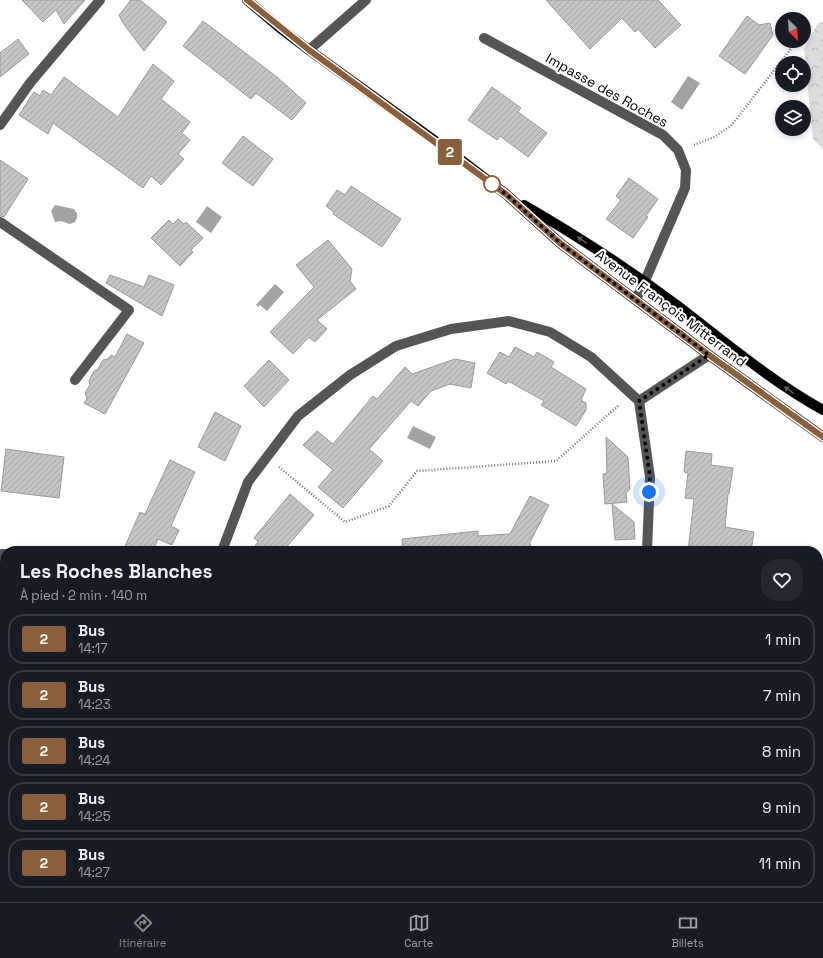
<!DOCTYPE html>
<html lang="fr">
<meta charset="utf-8">
<style>
:root{--surface:#171b24;--page:#242831;--text:#f1f3f6;--muted:#9ea1a6;--line:#363941;--accent:#858687}
body{margin:0;font-family:"Space Grotesk",sans-serif;background:var(--page);color:var(--text);height:100vh;display:flex;flex-direction:column;font-size:15px;white-space:nowrap}
*{box-sizing:border-box;margin:0}
p{font-size:13px;color:var(--muted)}
.icon{flex:none;width:22px;height:22px;fill:none;stroke:currentColor;stroke-width:2;stroke-linecap:round;stroke-linejoin:round}
.map{position:relative;flex:1;overflow:hidden}
.details{position:absolute;left:0px;top:546px;width:823px;height:356px;display:flex;flex-direction:column;background:var(--surface);border-radius:16px 16px 0 0;box-shadow:0 2px 6px #0003}
.details>*{flex:none}
.badge{padding:0 8px;border-radius:3px;font-size:14px;line-height:26px}
.needle{width:26px;rotate:155deg}
.fabs{position:absolute;left:775px;top:12px;display:grid;gap:8px}
.fabs a{display:grid;place-items:center;width:36px;height:36px;border-radius:50%;background:var(--surface);box-shadow:0 2px 6px #0003;font-size:20px}
.you{position:absolute;width:20px;height:20px;margin:-10px;border:3px solid #fff;border-radius:50%;background:#1a73e8;box-shadow:0 0 0 6px #1a73e833}
.map>.badge{position:absolute;translate:-50% -50%;box-shadow:0 0 0 2px #fff}
.round{display:grid;place-items:center;flex:none;width:42px;height:42px;border-radius:16px;background:var(--page)}
.headline{display:flex;align-items:center;justify-content:space-between;height:68px;padding:0 20px}
h1{font-size:19px;font-weight:700;line-height:30px}
ul{padding:0;list-style:none}
li{display:flex;align-items:center;gap:12px;height:50px;margin:0 8px 6px;padding:0 12px;border:2px solid var(--line);border-radius:16px}
li div{flex:1}
li b{display:block;font-size:15px}
li em{font-style:normal}
li .badge{min-width:44px;font-weight:700;text-align:center}
.dock{display:flex;justify-content:space-around;align-items:center;height:56px;border-top:1px solid var(--line);background:var(--surface);font-size:11px;color:var(--muted)}
.dock a{display:grid;justify-items:center;gap:2px}
.dock .selected{color:var(--accent)}
.map>svg:first-child{display:block}
.forest{fill:url(#forest-crowns)}
.water{fill:#a3a3a3}
.building{fill:url(#building-hatch);stroke:#999}
.lines{fill:none;stroke-linecap:round;stroke-linejoin:round}
.major-casing{stroke:#dbdbdb;stroke-width:11}
.path{stroke:#777;stroke-width:2.5;stroke-dasharray:1 2;stroke-linecap:butt}
.minor{stroke:#555;stroke-width:10}
.major{stroke:#000;stroke-width:10}
.oneway{fill:#595959}
.line-casing{stroke:#fff;stroke-width:9}
.line{stroke:#8b5e3c;stroke-width:6}
.walk{stroke:#000;stroke-width:4;stroke-dasharray:0 7.2}
.stop-dot{fill:#fff;stroke:#8b5e3c;stroke-width:2}
.labels{text-anchor:middle;stroke-width:4;stroke-linejoin:round;paint-order:stroke}
.street-label{font-size:14px;fill:#000;stroke:#fff}
</style>
<div class="map">
<svg width="823" height="902" viewBox="0 0 823 902">
<defs>
<pattern id="forest-crowns" width="20" height="18" patternUnits="userSpaceOnUse"><rect width="20" height="18" fill="#dcdcdc"/><path d="M2 6a3 3 0 1 1 6 0M12 15a3 3 0 1 1 6 0" fill="none" stroke="#bbb"/></pattern>
<pattern id="building-hatch" width="6" height="6" patternUnits="userSpaceOnUse"><rect width="6" height="6" fill="#c4c4c4"/><path d="M-1 1l2-2M0 6l6-6M5 7l2-2" fill="none" stroke="#a7a7a7"/></pattern>
</defs>
<rect width="100%" height="100%" fill="#fff"/>
<!-- forest -->
<g class="forest">
<path d="M 823,22 L 823,149 L 813,139 L 804,49 L 818,23 Z"/>
<path d="M 0,723 L 5,725 L 5,897 L 353,897 L 354,902 L 0,902 Z"/>
</g>
<!-- water -->
<g class="water">
<path d="M 688,76 L 700,83 L 682,110 L 671,102 Z"/>
<path d="M 55,205 L 74,209 L 77,213 L 77,218 L 75,222 L 70,224 L 61,221 L 55,222 L 51,211 Z"/>
<path d="M 207,206 L 222,217 L 211,233 L 196,222 Z"/>
<path d="M 275,284 L 284,292 L 267,311 L 260,305 L 258,307 L 256,305 Z"/>
<path d="M 413,426 L 436,437 L 430,449 L 407,438 Z"/>
</g>
<!-- building -->
<g class="building">
<path d="M 22,0 L 85,0 L 64,24 L 56,10 L 43,22 Z"/>
<path d="M 131,0 L 140,0 L 167,22 L 144,51 L 123,23 L 119,15 Z"/>
<path d="M 546,0 L 658,0 L 681,25 L 655,48 L 638,29 L 635,32 L 622,18 L 590,49 Z"/>
<path d="M 747,16 L 759,25 L 770,23 L 773,35 L 745,74 L 719,56 Z"/>
<path d="M 203,21 L 277,77 L 306,103 L 292,120 L 256,93 L 251,99 L 183,46 Z"/>
<path d="M 18,39 L 29,54 L 0,77 L 0,53 Z"/>
<path d="M 153,64 L 174,81 L 161,99 L 190,122 L 182,133 L 190,140 L 178,154 L 184,159 L 161,185 L 151,176 L 143,188 L 53,123 L 48,134 L 19,115 L 34,92 L 40,96 L 43,90 L 51,95 L 64,77 L 118,117 Z"/>
<path d="M 492,87 L 521,108 L 518,112 L 547,133 L 528,157 L 500,136 L 497,140 L 468,120 Z"/>
<path d="M 243,136 L 273,159 L 253,186 L 222,163 Z"/>
<path d="M 0,160 L 28,179 L 4,217 L 0,216 Z"/>
<path d="M 629,178 L 658,199 L 646,216 L 648,217 L 633,238 L 606,219 L 621,200 L 616,196 Z"/>
<path d="M 351,186 L 401,219 L 382,247 L 333,214 L 334,212 L 326,206 L 337,190 L 345,195 Z"/>
<path d="M 178,219 L 184,224 L 186,222 L 203,238 L 191,250 L 193,252 L 180,266 L 151,238 L 169,220 L 173,224 Z"/>
<path d="M 328,240 L 352,269 L 350,281 L 356,289 L 317,320 L 327,329 L 315,342 L 309,337 L 293,354 L 270,332 L 314,287 L 296,265 Z"/>
<path d="M 110,275 L 144,287 L 149,275 L 174,285 L 162,316 L 106,283 Z"/>
<path d="M 127,334 L 144,343 L 105,414 L 84,403 L 87,399 L 85,393 L 90,385 L 89,381 L 94,371 L 98,369 L 103,360 L 108,359 L 111,355 L 115,357 Z"/>
<path d="M 515,347 L 534,357 L 537,352 L 554,362 L 551,367 L 586,389 L 581,400 L 586,403 L 586,410 L 576,426 L 541,405 L 544,401 L 508,381 L 506,384 L 487,373 L 500,352 L 509,357 Z"/>
<path d="M 455,359 L 475,363 L 471,388 L 450,384 L 431,391 L 418,406 L 411,401 L 369,449 L 383,461 L 343,508 L 318,487 L 333,470 L 303,445 L 317,431 L 333,444 L 373,396 L 377,399 L 405,367 L 412,374 Z"/>
<path d="M 269,360 L 289,380 L 264,407 L 244,386 Z"/>
<path d="M 215,412 L 241,426 L 225,461 L 198,447 Z"/>
<path d="M 606,437 L 628,457 L 630,489 L 626,493 L 627,502 L 605,504 L 603,474 L 607,473 Z"/>
<path d="M 6,449 L 64,457 L 59,498 L 1,491 Z"/>
<path d="M 686,451 L 712,454 L 711,465 L 733,468 L 729,494 L 728,494 L 725,527 L 754,532 L 751,551 L 688,551 L 694,499 L 685,498 L 688,473 L 684,472 Z"/>
<path d="M 170,460 L 195,472 L 171,526 L 179,530 L 172,545 L 158,539 L 153,551 L 123,551 L 140,512 L 145,514 Z"/>
<path d="M 290,494 L 314,515 L 283,551 L 251,551 L 258,542 L 254,538 Z"/>
<path d="M 530,496 L 549,505 L 530,542 L 531,551 L 403,551 L 402,539 L 478,531 L 478,536 L 510,534 Z"/>
<path d="M 612,504 L 634,522 L 635,539 L 615,540 Z"/>
</g>
<g class="lines">
<defs>
<g id="major">
<path d="M 247,0 L 280,28 L 309,50 L 452,153 L 507,195 L 560,243 L 709,355 L 823,437"/>
<path d="M 524,205 C 576,235 630,270 678,306 C 725,342 771,381 823,410"/>
</g>
</defs>
<!-- major casing -->
<use href="#major" class="major-casing"/>
<!-- path -->
<g class="path">
<path d="M 694,145 L 714,137 L 731,126 L 793,46"/>
<path d="M 279,467 L 345,522 L 389,506 L 417,471 L 556,461 L 619,405"/>
</g>
<!-- minor -->
<g class="minor">
<path d="M 484,38 L 663,135 L 678,150 L 686,170 L 685,188 L 644,283 L 636,299"/>
<path d="M 309,50 L 366,0"/>
<path d="M 0,125 L 30,83 L 100,0"/>
<path d="M 0,222 L 129,310 L 75,380"/>
<path d="M 222,551 L 248,482 L 298,416 L 350,375 L 396,346 L 451,329 L 509,321 L 550,332 L 591,357 L 639,401"/>
<path d="M 647,551 L 650,477 L 639,401 L 709,355"/>
<path d="M 0,554 L 5,554"/>
<path d="M 0,689 L 5,693"/>
<path d="M 407,897 L 417,902"/>
</g>
<!-- major -->
<use href="#major" class="major"/>
</g>
<!-- one-way arrows -->
<defs><path id="oneway-solid" d="M-6-.8H1V-3.2L6.5 0L1 3.2V.8H-6Z"/></defs>
<g class="oneway">
<use href="#oneway-solid" transform="translate(582 240) rotate(-145)"/>
<use href="#oneway-solid" transform="translate(789 390) rotate(-144)"/>
</g>
<g class="lines">
<defs>
<path id="line" d="M 247,0 L 309,50 L 507,195 L 560,243 L 709,355 L 823,437"/>
</defs>
<!-- line casing -->
<use href="#line" class="line-casing"/>
<!-- line -->
<use href="#line" class="line"/>
<!-- walk -->
<path class="walk" d="M 492,184 L 507,195 L 560,243 L 709,355 L 639,401 L 650,477 L 649,492"/>
</g>
<!-- markers -->
<circle class="stop-dot" cx="492" cy="184" r="8"/>
<g class="labels">
<!-- street labels -->
<g class="street-label">
<text transform="translate(607 90) rotate(29)" y="5">Impasse des Roches</text>
<text transform="translate(671 308) rotate(37)" y="5">Avenue François Mitterrand</text>
</g>
</g>
</svg>
<div class="fabs">
<a><svg class="needle" viewBox="-14 -14 28 28"><path d="M0-13l5 13h-10z" fill="#e53935"/><path d="M0 13l5-13h-10z" fill="#9ea1a6"/></svg></a>
<a><svg class="icon" aria-label="locate" viewBox="0 0 24 24"><circle cx="12" cy="12" r="6"/><path d="M12 2v4M12 18v4M2 12h4M18 12h4"/></svg></a>
<a><svg class="icon" aria-label="layers" viewBox="0 0 24 24"><path d="M12 4l9 5-9 5-9-5zM3 14l9 5 9-5"/></svg></a>
</div>
<div class="you" style="left:649px;top:492px"></div>
<b class="badge" style="left:450px;top:152px;background:#8b5e3c;color:#fff">2</b>
<section class="details">
<div class="headline"><div><h1>Les Roches Blanches</h1><p>À pied · 2 min · 140 m</p></div><a class="round"><svg class="icon" aria-label="heart" viewBox="0 0 24 24"><path d="M12 20l-8-8c-3-5 5-10 8-4 3-6 11-1 8 4z"/></svg></a></div>
<ul>
<li><span class="badge" style="background:#8b5e3c;color:#fff">2</span><div><b>Bus</b><p>14:17</p></div><em>1 min</em></li>
<li><span class="badge" style="background:#8b5e3c;color:#fff">2</span><div><b>Bus</b><p>14:23</p></div><em>7 min</em></li>
<li><span class="badge" style="background:#8b5e3c;color:#fff">2</span><div><b>Bus</b><p>14:24</p></div><em>8 min</em></li>
<li><span class="badge" style="background:#8b5e3c;color:#fff">2</span><div><b>Bus</b><p>14:25</p></div><em>9 min</em></li>
<li><span class="badge" style="background:#8b5e3c;color:#fff">2</span><div><b>Bus</b><p>14:27</p></div><em>11 min</em></li>
</ul>
</section>
</div>
<nav class="dock">
<a class="selected"><svg class="icon" aria-label="directions" viewBox="0 0 24 24"><path d="M12 3l9 9-9 9-9-9zM9 14v-3h6M13 9l2 2-2 2"/></svg>Itinéraire</a>
<a><svg class="icon" aria-label="map" viewBox="0 0 24 24"><path d="M3 6l6-2 6 2 6-2v14l-6 2-6-2-6 2zM9 4v14M15 6v14"/></svg>Carte</a>
<a><svg class="icon" aria-label="tickets" viewBox="0 0 24 24"><path d="M3 7h18v10H3zM15 7v10"/></svg>Billets</a>
</nav>
